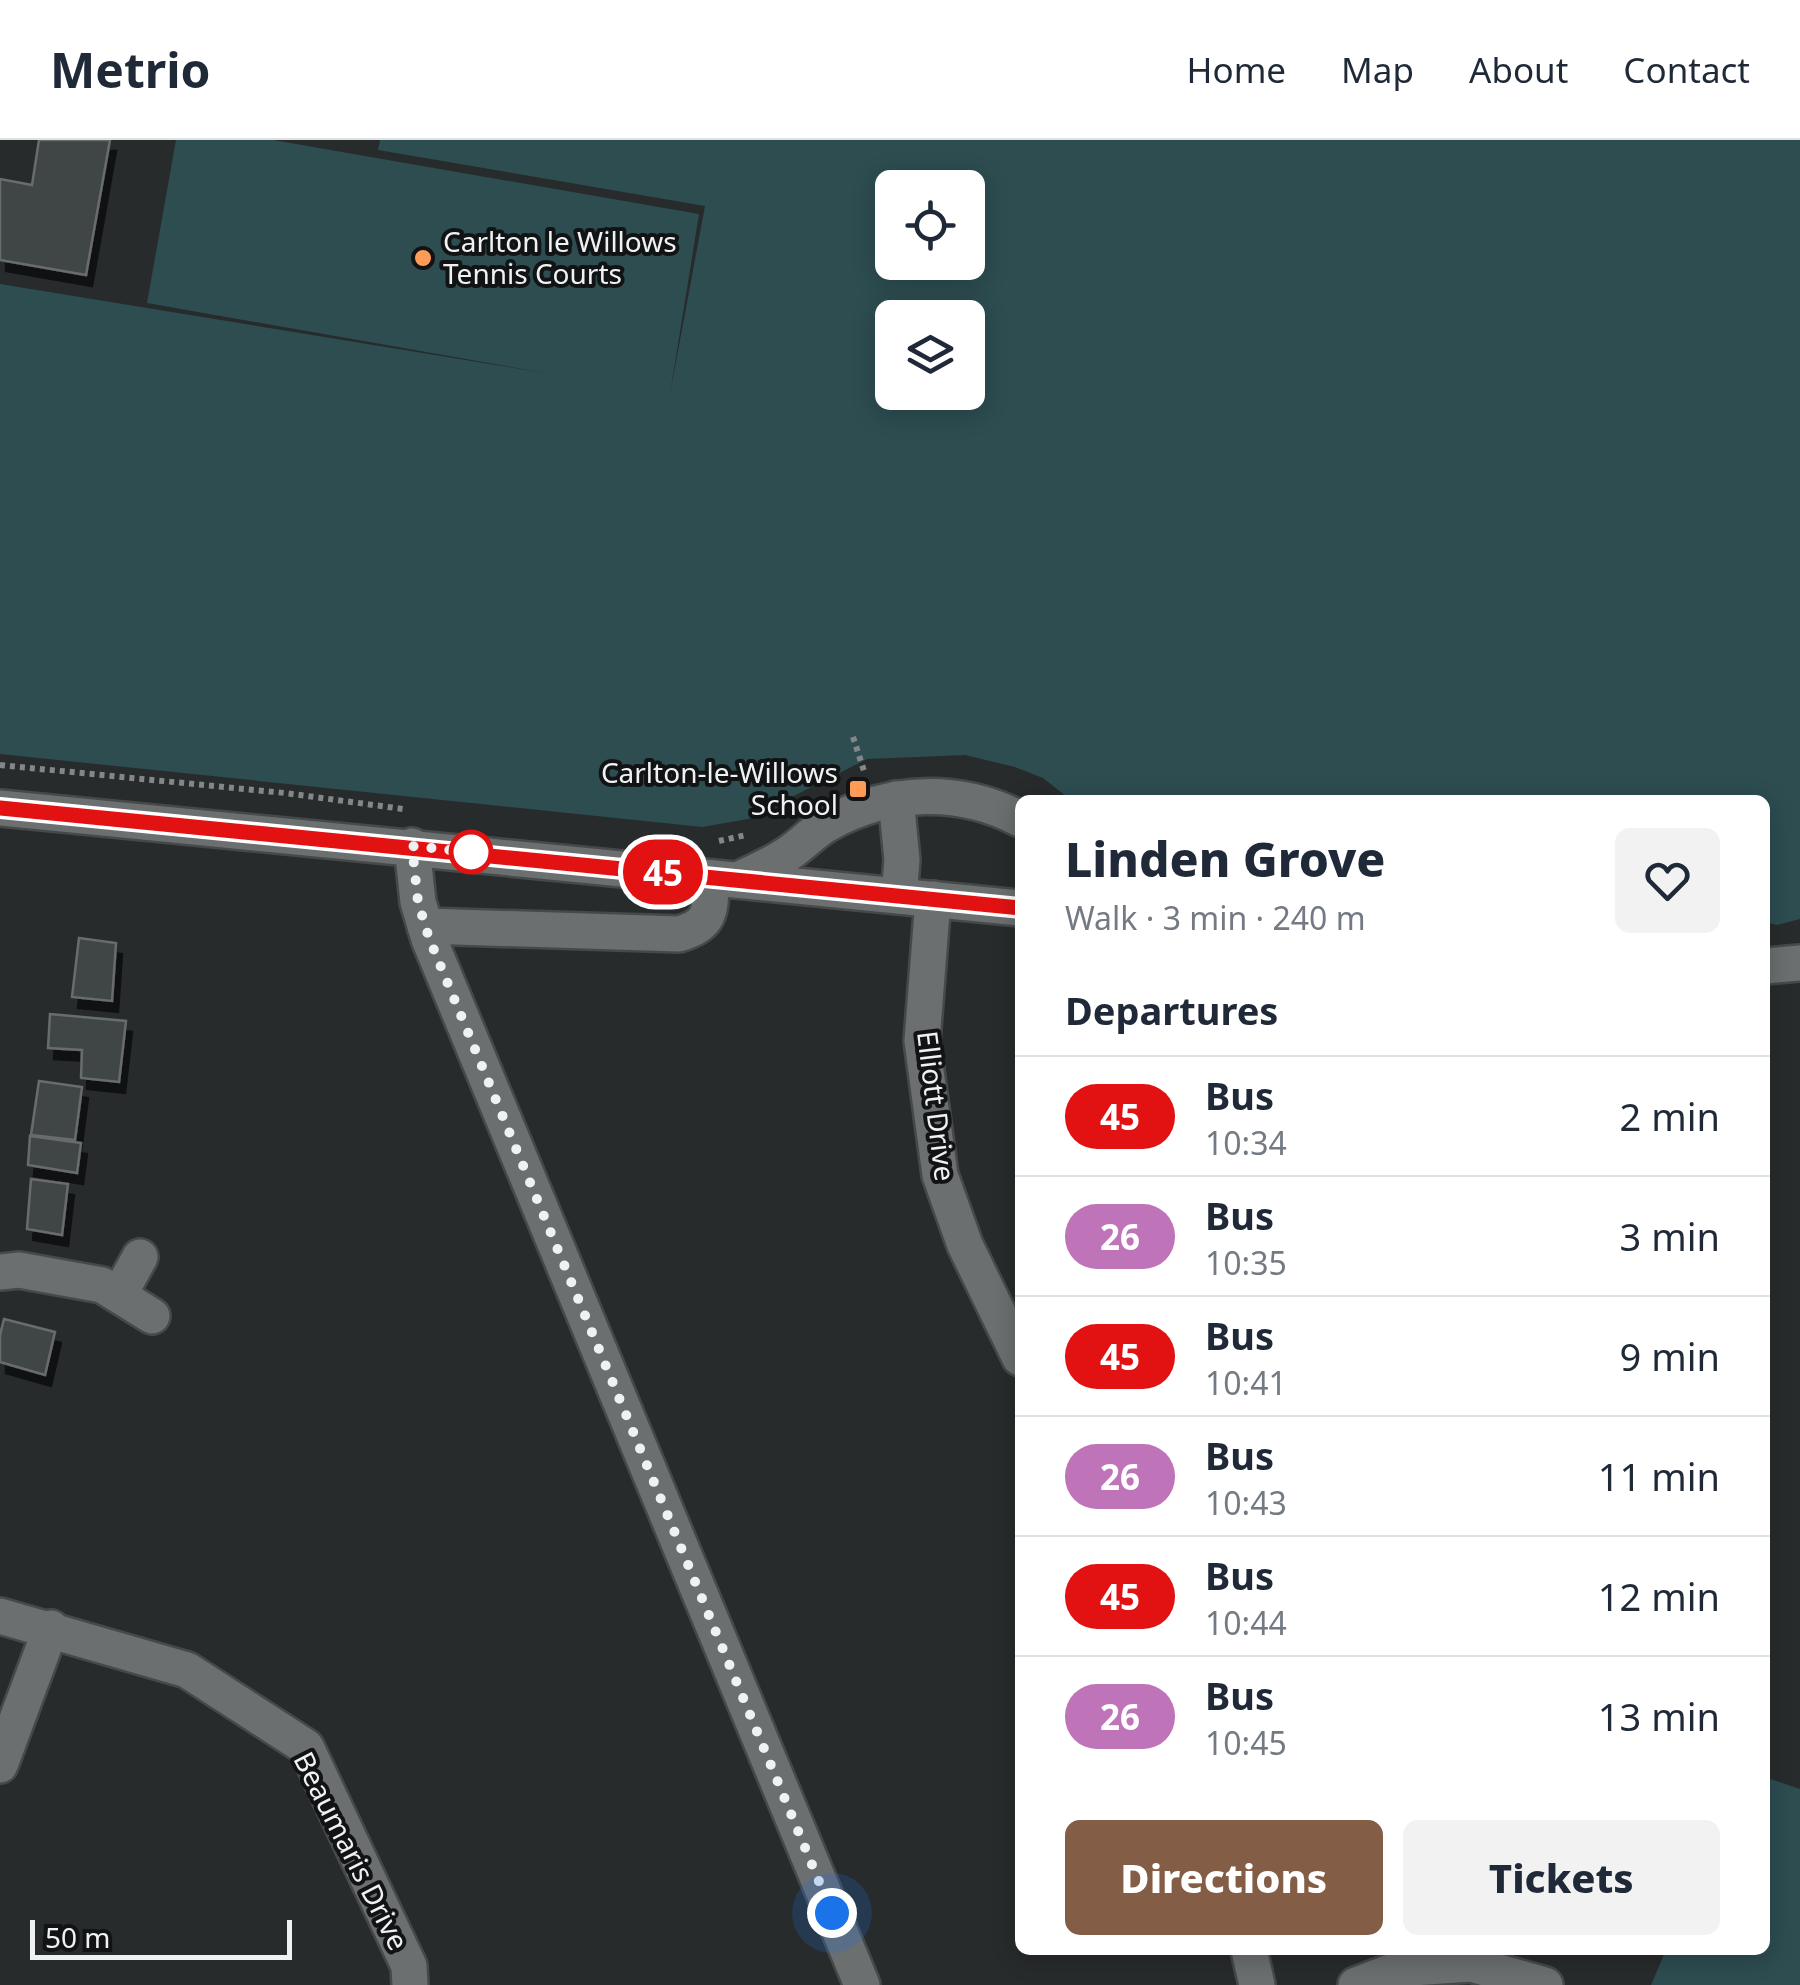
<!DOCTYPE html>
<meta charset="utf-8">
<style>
:root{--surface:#fff;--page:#f2f2f3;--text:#1f2937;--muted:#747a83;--line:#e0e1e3;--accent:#835d45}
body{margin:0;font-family:"Noto Sans",sans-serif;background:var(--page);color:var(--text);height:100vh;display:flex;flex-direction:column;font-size:38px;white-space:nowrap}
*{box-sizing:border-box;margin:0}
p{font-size:32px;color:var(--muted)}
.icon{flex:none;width:55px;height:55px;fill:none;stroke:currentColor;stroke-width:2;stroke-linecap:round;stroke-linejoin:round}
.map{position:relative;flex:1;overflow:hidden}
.panel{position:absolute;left:1015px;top:655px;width:755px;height:1160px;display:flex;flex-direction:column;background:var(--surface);border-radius:15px;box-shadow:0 5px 25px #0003}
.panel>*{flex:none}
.badge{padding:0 20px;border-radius:32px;font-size:35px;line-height:65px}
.controls{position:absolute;left:875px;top:30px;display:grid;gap:20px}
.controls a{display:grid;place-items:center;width:110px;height:110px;border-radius:15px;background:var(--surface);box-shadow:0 5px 25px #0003;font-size:50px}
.scale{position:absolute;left:30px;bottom:25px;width:262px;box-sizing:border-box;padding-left:10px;border:5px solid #eff2f2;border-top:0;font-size:28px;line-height:35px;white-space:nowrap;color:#eff2f2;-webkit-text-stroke:8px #121314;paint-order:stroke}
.you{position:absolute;width:50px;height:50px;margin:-25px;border:8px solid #fff;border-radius:50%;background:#1a73e8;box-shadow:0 0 0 15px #1a73e833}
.map>.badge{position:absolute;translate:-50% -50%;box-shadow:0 0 0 5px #fff}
h2{padding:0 50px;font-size:38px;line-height:90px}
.round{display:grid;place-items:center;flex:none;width:105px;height:105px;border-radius:15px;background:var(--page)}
.head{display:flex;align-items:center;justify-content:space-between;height:170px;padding:0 50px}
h1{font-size:48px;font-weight:800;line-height:75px}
.button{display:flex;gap:20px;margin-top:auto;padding:20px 50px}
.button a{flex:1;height:115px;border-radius:15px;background:var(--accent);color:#fff;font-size:40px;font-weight:800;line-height:115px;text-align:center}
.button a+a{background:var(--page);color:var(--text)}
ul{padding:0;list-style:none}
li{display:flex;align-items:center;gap:30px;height:120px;padding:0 50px;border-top:2px solid var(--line)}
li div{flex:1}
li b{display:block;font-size:38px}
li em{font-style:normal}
li .badge{min-width:110px;font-weight:700;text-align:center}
header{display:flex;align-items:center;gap:60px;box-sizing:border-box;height:140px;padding:0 50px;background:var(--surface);border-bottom:2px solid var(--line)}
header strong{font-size:48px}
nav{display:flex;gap:55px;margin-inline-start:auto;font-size:35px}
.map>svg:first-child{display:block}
.green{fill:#2d4d51;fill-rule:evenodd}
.building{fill:#414545;stroke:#686c6c;stroke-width:2.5;filter:url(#shadow)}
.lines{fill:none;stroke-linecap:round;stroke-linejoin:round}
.minor-casing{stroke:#464949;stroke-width:40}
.path{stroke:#848788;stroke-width:6;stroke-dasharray:5 5;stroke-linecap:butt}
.minor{stroke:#6b6f70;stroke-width:35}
.line-casing{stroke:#fff;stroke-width:22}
.line{stroke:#e21212;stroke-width:15}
.walk{stroke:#eff2f2;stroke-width:10;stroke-dasharray:0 18}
.poi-dot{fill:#fe9c57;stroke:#121314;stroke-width:4}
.stop-dot{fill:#fff;stroke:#e21212;stroke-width:5}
.labels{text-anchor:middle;stroke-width:8;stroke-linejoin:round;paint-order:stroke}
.poi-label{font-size:28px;fill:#eff2f2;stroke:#121314;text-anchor:start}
.street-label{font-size:28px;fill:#eff2f2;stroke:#121314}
</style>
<header>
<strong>Metrio</strong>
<nav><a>Home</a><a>Map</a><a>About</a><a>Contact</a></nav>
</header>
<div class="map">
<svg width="1800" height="1845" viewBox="0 0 1800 1845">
<defs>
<filter id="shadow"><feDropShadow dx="6" dy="11" stdDeviation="0" flood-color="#0009"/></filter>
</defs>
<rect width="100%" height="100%" fill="#282b2c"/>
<!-- green -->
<g class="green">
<path d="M 176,0 L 273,0 L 699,74 L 670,254 L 705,66 L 378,10 L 380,0 L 1800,0 L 1800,779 L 1777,785 L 1765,782 L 1765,660 L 1071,660 L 1043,638 L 1015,627 L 965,615 L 867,619 L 748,679 L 702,687 L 0,614 L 0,144 L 551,234 L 147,163 ZM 892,48 L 968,48 L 968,122 L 892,122 ZM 892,178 L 968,178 L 968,252 L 892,252 Z"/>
<path d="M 1765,1637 L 1800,1649 L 1800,1845 L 1651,1845 L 1666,1810 L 1765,1810 Z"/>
</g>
<!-- building -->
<g class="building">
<path d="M 39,0 L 110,0 L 86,135 L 0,120 L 0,39 L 32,45 Z"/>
<path d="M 79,798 L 116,803 L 112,861 L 72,857 Z"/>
<path d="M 50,874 L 126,881 L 119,942 L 81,938 L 82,910 L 48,908 Z"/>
<path d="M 39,941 L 82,947 L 75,1000 L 31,995 Z"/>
<path d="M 30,996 L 81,1003 L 77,1033 L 28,1025 Z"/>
<path d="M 31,1039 L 68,1044 L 62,1095 L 27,1089 Z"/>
<path d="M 4,1179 L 55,1192 L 45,1235 L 0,1222 L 0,1195 Z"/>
</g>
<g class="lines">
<defs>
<g id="minor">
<path d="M 896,659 L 902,720 L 899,756"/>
<path d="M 0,668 L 1020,768"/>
<path d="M 412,706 L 418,762 L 429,799 L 862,1845"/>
<path d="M 738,740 C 756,731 776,723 792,711 C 805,702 815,690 829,683 C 890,650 959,647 1020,679"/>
<path d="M 933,759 L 922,901 L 940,1035 L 965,1105 L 1020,1218"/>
<path d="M 425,786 L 679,794 C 714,784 709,769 712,738"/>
<path d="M 1765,826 L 1800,823"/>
<path d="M 0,1132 L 19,1130 L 102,1145 L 152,1176"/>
<path d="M 119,1155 L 140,1117"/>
<path d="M 0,1476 L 187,1530 L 306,1607 L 409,1826 L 410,1845"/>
<path d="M 0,1625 L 51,1488"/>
<path d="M 1249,1810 L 1257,1845"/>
<path d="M 1356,1845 L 1398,1829 L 1471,1824 L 1545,1845"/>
</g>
</defs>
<!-- minor casing -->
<use href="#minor" class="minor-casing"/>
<!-- path -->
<g class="path">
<path d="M 853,597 L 865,634"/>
<path d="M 0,625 L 285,653 L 403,669"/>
<path d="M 719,701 L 746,695"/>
</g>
<!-- minor -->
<use href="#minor" class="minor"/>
</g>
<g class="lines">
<defs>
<path id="line" d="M 0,668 L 1020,768"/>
</defs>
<!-- line casing -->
<use href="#line" class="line-casing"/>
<!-- line -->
<use href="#line" class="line"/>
<!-- walk -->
<path class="walk" d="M 471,712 L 487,714 L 412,706 L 418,762 L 429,798 L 832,1773"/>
</g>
<!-- markers -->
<g class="poi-dot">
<circle cx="423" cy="118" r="10"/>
<rect x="848" y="639" width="20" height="20" rx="5"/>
</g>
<circle class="stop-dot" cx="471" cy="712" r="20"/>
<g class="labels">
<!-- poi labels -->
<g class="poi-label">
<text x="443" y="112">Carlton le Willows<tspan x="443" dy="32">Tennis Courts</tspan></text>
<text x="838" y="643" text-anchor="end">Carlton-le-Willows<tspan x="838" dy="32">School</tspan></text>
</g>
<!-- street labels -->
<g class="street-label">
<text transform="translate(936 966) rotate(83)" y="10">Elliott Drive</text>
<text transform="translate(351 1711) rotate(63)" y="10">Beaumaris Drive</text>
</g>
</g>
</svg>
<div class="controls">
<a><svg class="icon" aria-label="locate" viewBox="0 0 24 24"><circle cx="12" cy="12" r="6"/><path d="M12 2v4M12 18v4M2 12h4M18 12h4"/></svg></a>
<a><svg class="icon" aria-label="layers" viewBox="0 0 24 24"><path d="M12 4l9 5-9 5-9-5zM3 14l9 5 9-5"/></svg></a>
</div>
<div class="scale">50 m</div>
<div class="you" style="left:832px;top:1773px"></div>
<b class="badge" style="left:663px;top:732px;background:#e21212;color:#fff">45</b>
<section class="panel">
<div class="head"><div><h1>Linden Grove</h1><p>Walk · 3 min · 240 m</p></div><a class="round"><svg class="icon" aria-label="heart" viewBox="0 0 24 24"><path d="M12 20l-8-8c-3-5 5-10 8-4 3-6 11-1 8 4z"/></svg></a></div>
<h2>Departures</h2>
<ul>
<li><span class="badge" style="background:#e21212;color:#fff">45</span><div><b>Bus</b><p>10:34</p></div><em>2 min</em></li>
<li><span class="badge" style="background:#bf73b8;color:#fff">26</span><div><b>Bus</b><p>10:35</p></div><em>3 min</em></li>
<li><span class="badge" style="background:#e21212;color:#fff">45</span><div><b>Bus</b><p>10:41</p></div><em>9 min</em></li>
<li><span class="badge" style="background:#bf73b8;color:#fff">26</span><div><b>Bus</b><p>10:43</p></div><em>11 min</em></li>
<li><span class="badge" style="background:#e21212;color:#fff">45</span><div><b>Bus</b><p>10:44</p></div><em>12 min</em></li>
<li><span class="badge" style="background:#bf73b8;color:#fff">26</span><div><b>Bus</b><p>10:45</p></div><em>13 min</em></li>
</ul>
<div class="button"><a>Directions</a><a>Tickets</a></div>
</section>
</div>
